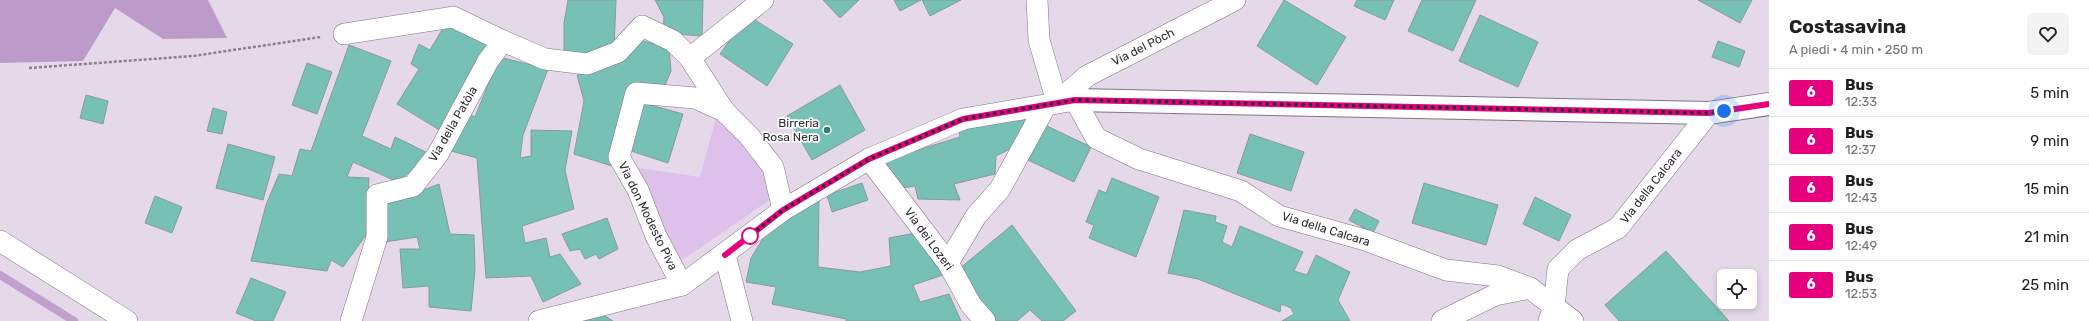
<!DOCTYPE html>
<html lang="it">
<meta charset="utf-8">
<style>
:root{--surface:#fff;--page:#f2f2f2;--text:#202124;--muted:#757577;--line:#e0e0e0}
body{margin:0;font-family:Rubik,sans-serif;background:var(--page);color:var(--text);height:100vh;display:flex;flex-direction:column;font-size:15px;white-space:nowrap}
*{box-sizing:border-box;margin:0}
p{font-size:13px;color:var(--muted)}
.icon{flex:none;width:22px;height:22px;fill:none;stroke:currentColor;stroke-width:2;stroke-linecap:round;stroke-linejoin:round}
.map{position:relative;flex:1;overflow:hidden}
.side{display:flex;flex-direction:column;background:var(--surface);width:320px}
.side>*{flex:none}
.badge{padding:0 8px;border-radius:3px;font-size:14px;line-height:26px}
.tools{position:absolute;left:1717px;top:269px;display:grid;gap:8px}
.tools a{display:grid;place-items:center;width:40px;height:40px;border-radius:6px;background:var(--surface);box-shadow:0 2px 6px #0003;font-size:20px}
.you{position:absolute;width:20px;height:20px;margin:-10px;border:3px solid #fff;border-radius:50%;background:#1a73e8;box-shadow:0 0 0 6px #1a73e833}
.map>.badge{position:absolute;translate:-50% -50%;box-shadow:0 0 0 2px #fff}
.round{display:grid;place-items:center;flex:none;width:42px;height:42px;border-radius:6px;background:var(--page)}
.overview{display:flex;align-items:center;justify-content:space-between;height:68px;padding:0 20px}
h1{font-size:19px;font-weight:700;line-height:30px}
ul{padding:0;list-style:none}
li{display:flex;align-items:center;gap:12px;height:48px;padding:0 20px;border-top:1px solid var(--line)}
li div{flex:1}
li b{display:block;font-size:15px}
li em{font-style:normal}
li .badge{min-width:44px;font-weight:700;text-align:center}
main{display:flex;flex:1;min-height:0}
.map>svg:first-child{display:block}
.green{fill:#dec1ea}
.forest{fill:#bc9bca}
.lines{fill:none;stroke-linecap:round;stroke-linejoin:round}
.stream{stroke:#c19fce;stroke-width:8}
.building{fill:#77c0b5;stroke:#879c98}
.street-casing{stroke:#7f7583;stroke-width:22}
.secondary-casing{stroke:#7f7583;stroke-width:24}
.path{stroke:#88808b;stroke-width:2.5;stroke-dasharray:3 2;stroke-linecap:butt}
.street{stroke:#fff;stroke-width:21}
.secondary{stroke:#fff;stroke-width:22}
.line-casing{stroke:#fff;stroke-width:9}
.line{stroke:#e6007e;stroke-width:6}
.walk{stroke:#312d33;stroke-width:4;stroke-dasharray:0 7.2}
.poi-dot{fill:#357b71;stroke:#fff;stroke-width:1.5}
.stop-dot{fill:#fff;stroke:#e6007e;stroke-width:2}
.labels{text-anchor:middle;stroke-width:3.5;stroke-linejoin:round;paint-order:stroke}
.street-label{font-size:12px;fill:#312d33;stroke:#fff}
.poi-label{font-size:12px;fill:#312d33;stroke:#fff;text-anchor:end}
</style>
<main>
<div class="map">
<svg width="1769" height="321" viewBox="0 0 1769 321">
<rect width="100%" height="100%" fill="#e5d9e9"/>
<!-- green -->
<path class="green" d="M 717,114 L 749,136 L 780,193 L 675,265 L 631,167 L 700,177 Z"/>
<!-- forest -->
<path class="forest" d="M 0,0 L 208,0 L 227,38 L 163,39 L 115,8 L 83,61 L 0,63 Z"/>
<g class="lines">
<!-- stream -->
<path class="stream" d="M 0,275 L 74,321"/>
</g>
<!-- building -->
<g class="building">
<path d="M 568,0 L 616,0 L 614,48 L 564,60 L 564,23 Z"/>
<path d="M 655,0 L 703,0 L 702,36 L 663,33 L 664,17 Z"/>
<path d="M 823,0 L 859,0 L 840,18 Z"/>
<path d="M 894,0 L 921,0 L 900,11 Z"/>
<path d="M 922,0 L 961,0 L 930,16 Z"/>
<path d="M 1284,0 L 1346,37 L 1317,85 L 1257,46 Z"/>
<path d="M 1357,0 L 1394,0 L 1385,20 L 1354,6 Z"/>
<path d="M 1422,0 L 1476,0 L 1453,51 L 1408,31 Z"/>
<path d="M 1698,0 L 1752,0 L 1740,23 Z"/>
<path d="M 747,15 L 793,44 L 767,86 L 720,54 Z"/>
<path d="M 1480,15 L 1538,42 L 1518,87 L 1459,61 Z"/>
<path d="M 446,23 L 490,46 L 441,131 L 397,104 L 419,69 L 411,64 L 419,44 L 430,50 Z"/>
<path d="M 643,41 L 669,48 L 671,71 L 665,85 L 627,89 L 612,166 L 574,154 L 584,101 L 577,75 Z"/>
<path d="M 1718,41 L 1745,51 L 1739,67 L 1712,57 Z"/>
<path d="M 349,45 L 391,61 L 362,136 L 391,149 L 395,137 L 430,154 L 398,182 L 353,162 L 347,177 L 369,178 L 366,235 L 343,267 L 331,260 L 327,271 L 251,261 L 266,205 L 279,174 L 292,176 L 300,149 L 311,151 Z"/>
<path d="M 499,57 L 548,69 L 523,135 L 520,158 L 531,156 L 531,130 L 572,131 L 565,170 L 574,209 L 522,226 L 525,243 L 546,238 L 550,257 L 560,254 L 581,284 L 543,302 L 531,276 L 486,278 L 477,158 L 451,151 L 466,113 L 475,117 Z"/>
<path d="M 307,63 L 332,72 L 317,114 L 292,105 Z"/>
<path d="M 840,85 L 865,130 L 812,160 L 787,116 Z"/>
<path d="M 86,95 L 108,101 L 103,124 L 80,118 Z"/>
<path d="M 640,102 L 683,114 L 668,163 L 625,149 Z"/>
<path d="M 213,108 L 227,112 L 222,134 L 207,131 Z"/>
<path d="M 1025,116 L 1020,144 L 996,156 L 995,174 L 954,184 L 960,200 L 918,199 L 915,186 L 897,189 L 885,160 L 960,137 L 959,130 Z"/>
<path d="M 1045,125 L 1091,147 L 1074,182 L 1028,160 Z"/>
<path d="M 1250,134 L 1304,152 L 1291,191 L 1237,173 Z"/>
<path d="M 228,144 L 275,157 L 263,200 L 216,188 Z"/>
<path d="M 1112,178 L 1159,197 L 1136,257 L 1089,238 L 1094,225 L 1086,222 L 1099,190 L 1106,193 Z"/>
<path d="M 862,183 L 868,200 L 832,212 L 827,195 Z"/>
<path d="M 1424,183 L 1498,205 L 1486,245 L 1412,223 Z"/>
<path d="M 439,184 L 450,234 L 474,235 L 475,270 L 471,311 L 429,307 L 429,286 L 403,288 L 400,249 L 420,249 L 417,237 L 385,242 L 382,206 Z"/>
<path d="M 155,196 L 182,207 L 172,233 L 145,223 Z"/>
<path d="M 1535,197 L 1571,215 L 1559,241 L 1523,224 Z"/>
<path d="M 819,198 L 818,267 L 860,272 L 891,266 L 889,238 L 915,233 L 946,274 L 913,285 L 920,302 L 949,294 L 961,321 L 846,321 L 846,319 L 772,304 L 776,287 L 746,282 L 751,258 L 770,227 Z"/>
<path d="M 1355,209 L 1379,221 L 1373,233 L 1349,220 Z"/>
<path d="M 1184,210 L 1216,216 L 1215,222 L 1227,226 L 1222,242 L 1232,247 L 1240,226 L 1303,252 L 1294,271 L 1307,275 L 1316,255 L 1350,272 L 1338,300 L 1350,321 L 1282,321 L 1294,314 L 1291,308 L 1281,304 L 1280,312 L 1198,279 L 1168,273 Z"/>
<path d="M 607,218 L 618,249 L 599,259 L 596,254 L 585,259 L 580,249 L 570,251 L 562,234 Z"/>
<path d="M 1012,225 L 1076,311 L 1063,321 L 1042,321 L 1030,310 L 1017,321 L 995,321 L 959,269 Z"/>
<path d="M 1666,251 L 1729,321 L 1619,321 L 1605,305 Z"/>
<path d="M 251,278 L 286,292 L 273,321 L 256,321 L 236,313 Z"/>
<path d="M 597,311 L 613,321 L 581,321 Z"/>
</g>
<g class="lines">
<defs>
<g id="street">
<path d="M 1037,0 L 1039,40 L 1057,102 L 1087,76 L 1235,0"/>
<path d="M 344,34 L 453,17 L 503,41 L 545,59 L 587,64 L 618,52 L 642,26 L 673,41 L 690,58 L 724,111"/>
<path d="M 690,58 L 763,0"/>
<path d="M 869,159 L 948,263 L 971,305 L 985,321"/>
<path d="M 0,241 L 127,321"/>
<path d="M 725,255 L 742,321"/>
<path d="M 948,263 L 976,216 L 1000,189 L 1046,105"/>
<path d="M 682,285 L 656,236 L 638,190 L 619,157 L 636,93 L 695,98 L 724,111 L 749,136 L 773,167 L 783,210"/>
<path d="M 351,321 L 377,237 L 377,195 L 413,186 L 438,154 L 488,61 L 503,41"/>
<path d="M 539,321 L 682,285 L 783,210 L 869,159 L 963,119 L 1075,100 L 1096,138 L 1139,159 L 1241,191 L 1279,216 L 1365,240 L 1446,270 L 1498,276 L 1530,288 L 1573,321"/>
<path d="M 1442,321 L 1495,295 L 1530,288"/>
<path d="M 1549,321 L 1554,306 L 1558,269 L 1577,250 L 1618,228 L 1709,113"/>
</g>
<path id="secondary" d="M 1075,100 L 1709,113 L 1769,104"/>
</defs>
<!-- street casing -->
<use href="#street" class="street-casing"/>
<!-- secondary casing -->
<use href="#secondary" class="secondary-casing"/>
<!-- path -->
<path class="path" d="M 29,68 L 193,56 L 321,37"/>
<!-- street -->
<use href="#street" class="street"/>
<!-- secondary -->
<use href="#secondary" class="secondary"/>
</g>
<g class="lines">
<defs>
<path id="line" d="M 725,255 L 783,210 L 869,159 L 963,119 L 1075,100 L 1709,113 L 1769,104"/>
</defs>
<!-- line casing -->
<use href="#line" class="line-casing"/>
<!-- line -->
<use href="#line" class="line"/>
<!-- walk -->
<path class="walk" d="M 750,236 L 748,237 L 783,210 L 869,159 L 963,119 L 1075,100 L 1709,113 L 1724,111"/>
</g>
<!-- markers -->
<circle class="poi-dot" cx="827" cy="130" r="4"/>
<circle class="stop-dot" cx="750" cy="236" r="8"/>
<g class="labels">
<!-- street labels -->
<g class="street-label">
<text transform="translate(1143 47) rotate(-27)" y="4">Via del Pòch</text>
<text transform="translate(453 124) rotate(-60)" y="4">Via della Patòla</text>
<text transform="translate(1651 186) rotate(-52)" y="4">Via della Calcara</text>
<text transform="translate(648 216) rotate(64)" y="4">Via don Modesto Piva</text>
<text transform="translate(1326 229) rotate(17)" y="4">Via della Calcara</text>
<text transform="translate(929 239) rotate(54)" y="4">Via dei Lozeri</text>
</g>
<!-- poi labels -->
<g class="poi-label">
<text x="819" y="127">Birreria<tspan x="819" dy="14">Rosa Nera</tspan></text>
</g>
</g>
</svg>
<div class="tools">
<a><svg class="icon" aria-label="locate" viewBox="0 0 24 24"><circle cx="12" cy="12" r="6"/><path d="M12 2v4M12 18v4M2 12h4M18 12h4"/></svg></a>
</div>
<div class="you" style="left:1724px;top:111px"></div>
</div>
<section class="side">
<div class="overview"><div><h1>Costasavina</h1><p>A piedi · 4 min · 250 m</p></div><a class="round"><svg class="icon" aria-label="heart" viewBox="0 0 24 24"><path d="M12 20l-8-8c-3-5 5-10 8-4 3-6 11-1 8 4z"/></svg></a></div>
<ul>
<li><span class="badge" style="background:#e6007e;color:#fff">6</span><div><b>Bus</b><p>12:33</p></div><em>5 min</em></li>
<li><span class="badge" style="background:#e6007e;color:#fff">6</span><div><b>Bus</b><p>12:37</p></div><em>9 min</em></li>
<li><span class="badge" style="background:#e6007e;color:#fff">6</span><div><b>Bus</b><p>12:43</p></div><em>15 min</em></li>
<li><span class="badge" style="background:#e6007e;color:#fff">6</span><div><b>Bus</b><p>12:49</p></div><em>21 min</em></li>
<li><span class="badge" style="background:#e6007e;color:#fff">6</span><div><b>Bus</b><p>12:53</p></div><em>25 min</em></li>
</ul>
</section>
</main>
